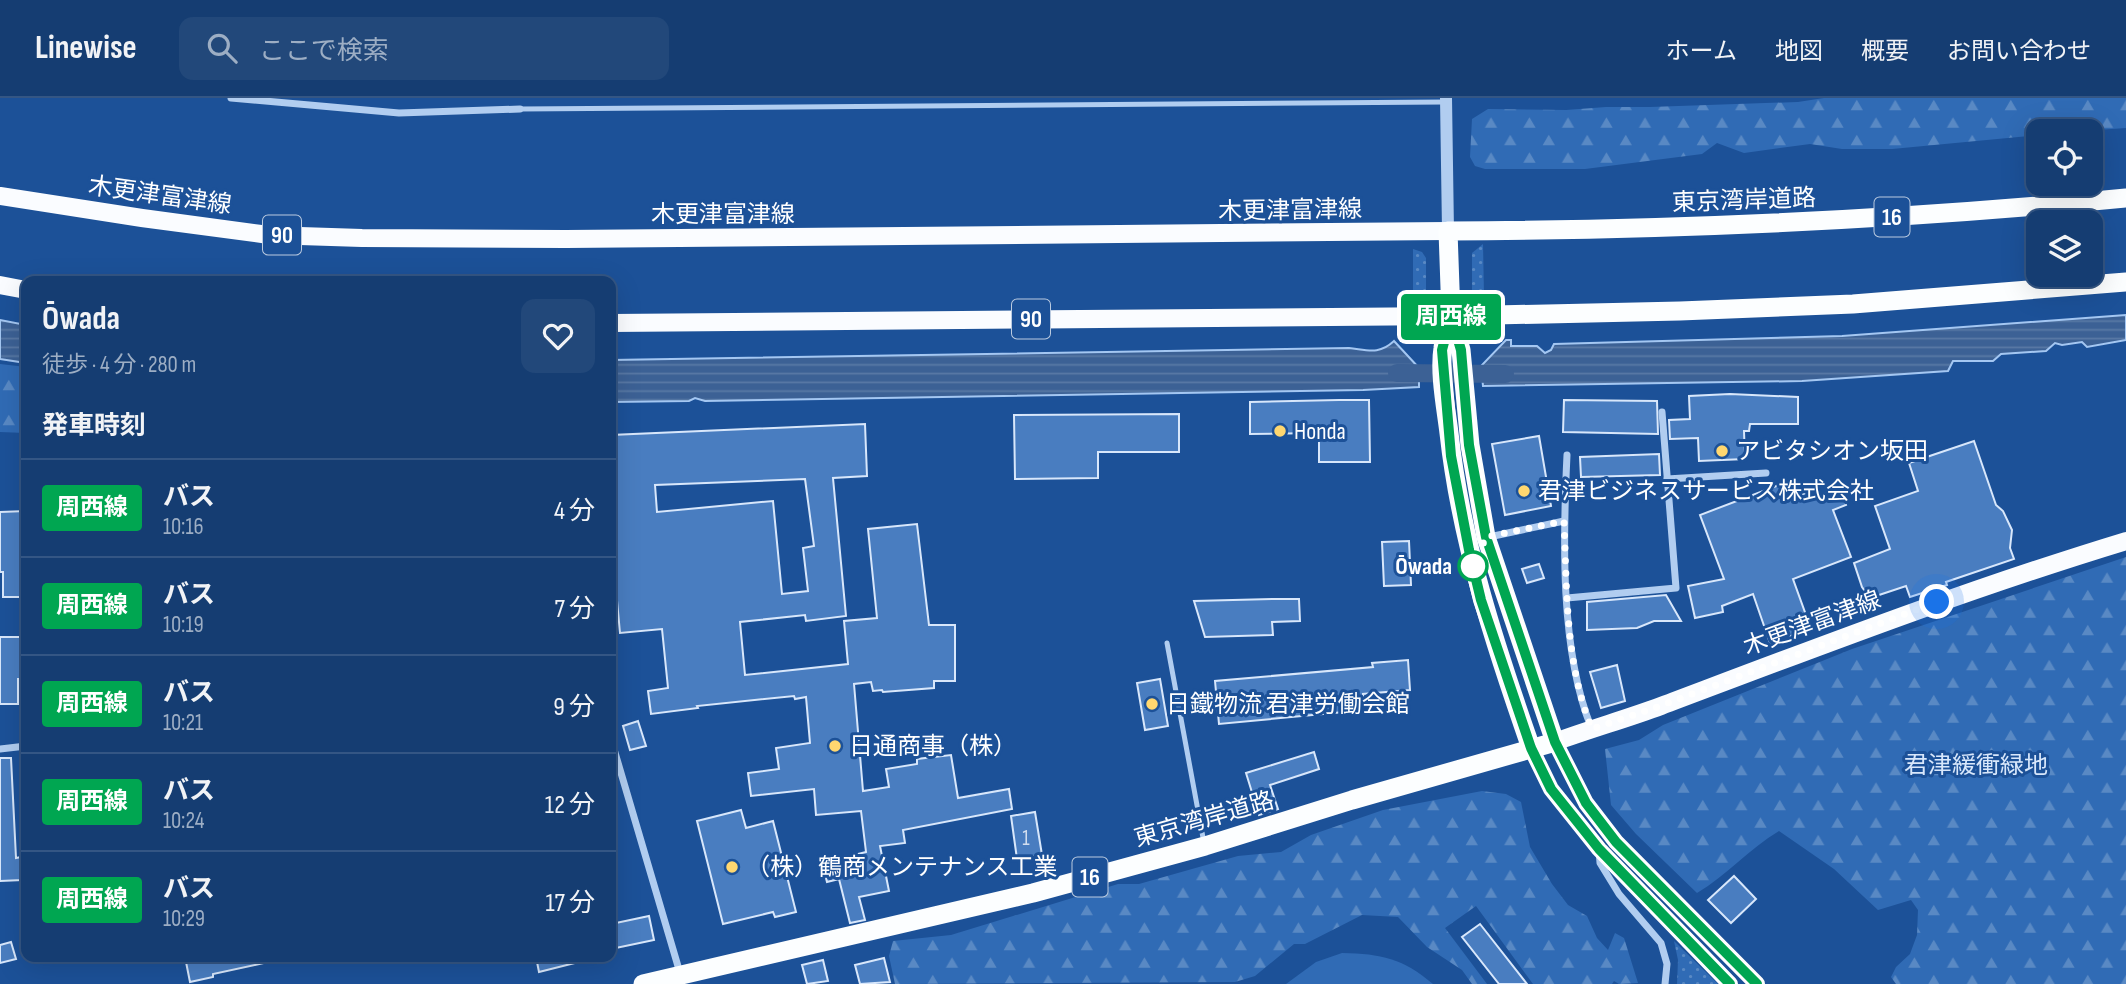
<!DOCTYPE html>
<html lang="ja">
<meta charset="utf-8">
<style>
:root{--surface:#153d72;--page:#22487a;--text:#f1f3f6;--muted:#9daec4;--line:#345684}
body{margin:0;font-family:"Sofia Sans Condensed","Noto Sans JP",sans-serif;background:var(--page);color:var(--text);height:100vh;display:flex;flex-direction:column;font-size:26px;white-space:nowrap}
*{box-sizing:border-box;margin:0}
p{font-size:23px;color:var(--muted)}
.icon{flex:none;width:38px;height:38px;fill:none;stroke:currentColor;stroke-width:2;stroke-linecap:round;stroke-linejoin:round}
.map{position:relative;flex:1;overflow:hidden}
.side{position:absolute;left:21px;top:178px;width:595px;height:686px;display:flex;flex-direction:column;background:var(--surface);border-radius:14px;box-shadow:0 7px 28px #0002,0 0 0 2px var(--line)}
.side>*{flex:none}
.badge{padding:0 14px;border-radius:5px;font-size:24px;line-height:46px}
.buttons{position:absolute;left:2026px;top:21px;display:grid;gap:14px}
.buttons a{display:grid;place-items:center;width:77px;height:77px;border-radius:14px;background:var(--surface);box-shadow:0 7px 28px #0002,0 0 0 2px var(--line);font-size:35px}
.you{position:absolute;width:35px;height:35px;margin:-18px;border:5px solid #fff;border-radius:50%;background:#1a73e8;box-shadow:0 0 0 10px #1a73e833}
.map>.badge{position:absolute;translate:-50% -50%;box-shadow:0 0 0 4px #fff}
h2{padding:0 21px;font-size:26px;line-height:63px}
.round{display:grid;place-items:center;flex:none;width:74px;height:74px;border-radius:14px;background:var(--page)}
.summary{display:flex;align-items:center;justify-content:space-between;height:119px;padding:0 21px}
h1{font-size:33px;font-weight:700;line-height:52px}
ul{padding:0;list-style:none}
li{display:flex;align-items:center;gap:21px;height:98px;padding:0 21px;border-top:2px solid var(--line)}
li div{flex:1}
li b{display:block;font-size:26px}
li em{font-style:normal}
li .badge{min-width:77px;font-weight:700;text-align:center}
header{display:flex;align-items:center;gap:42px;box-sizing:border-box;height:98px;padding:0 35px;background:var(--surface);border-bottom:2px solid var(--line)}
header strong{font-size:33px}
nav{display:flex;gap:38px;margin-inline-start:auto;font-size:24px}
.search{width:490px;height:63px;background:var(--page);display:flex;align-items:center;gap:18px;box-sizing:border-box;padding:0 24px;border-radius:14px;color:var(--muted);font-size:26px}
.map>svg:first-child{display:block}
.grass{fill:url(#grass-dots)}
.forest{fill:url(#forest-firs)}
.pitch{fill:#306bb5}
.water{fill:url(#water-rules);stroke:#a4c7f2;stroke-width:2}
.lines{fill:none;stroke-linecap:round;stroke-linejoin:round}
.canal{stroke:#3c6195;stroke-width:18}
.building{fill:#497dc0;stroke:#d8e7fb;stroke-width:2;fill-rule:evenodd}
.service{stroke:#b1cdf0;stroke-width:5}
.minor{stroke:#b1cdf0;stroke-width:7}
.tertiary{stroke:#b1cdf0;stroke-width:12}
.primary{stroke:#fafcff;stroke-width:18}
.trunk{stroke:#fcfeff;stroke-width:19}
.line-casing{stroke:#fff;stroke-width:16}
.line{stroke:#00a651;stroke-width:10}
.walk{stroke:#fff;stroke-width:7;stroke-dasharray:0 12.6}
.poi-dot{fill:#ffd770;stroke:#1c5198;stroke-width:2.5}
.stop-dot{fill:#fff;stroke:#00a651;stroke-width:3.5}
.labels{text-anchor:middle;stroke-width:6;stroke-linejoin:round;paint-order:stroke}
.number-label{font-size:21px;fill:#d2deef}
.shield{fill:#1c5198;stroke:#bbcbe0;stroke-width:2}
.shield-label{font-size:23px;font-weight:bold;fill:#fff}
.street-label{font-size:24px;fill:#fff;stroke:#1c5198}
.poi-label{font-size:24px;fill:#fff;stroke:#1c5198;text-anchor:start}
.stop-label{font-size:24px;font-weight:bold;fill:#fff;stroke:#1c5198;text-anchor:end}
.park-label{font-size:24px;fill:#d8e7fb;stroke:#1c5198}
</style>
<header>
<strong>Linewise</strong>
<div class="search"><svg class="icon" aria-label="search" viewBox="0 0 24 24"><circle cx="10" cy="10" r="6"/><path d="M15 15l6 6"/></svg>ここで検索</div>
<nav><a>ホーム</a><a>地図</a><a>概要</a><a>お問い合わせ</a></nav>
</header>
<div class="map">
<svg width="2126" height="886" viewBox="0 0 2126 886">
<defs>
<pattern id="grass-dots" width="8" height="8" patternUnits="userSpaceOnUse" patternTransform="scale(1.75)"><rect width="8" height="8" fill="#306bb5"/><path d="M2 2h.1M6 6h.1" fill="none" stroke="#5989c4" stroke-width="1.8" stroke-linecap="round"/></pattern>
<pattern id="forest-firs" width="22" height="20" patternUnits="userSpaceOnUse" patternTransform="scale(1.75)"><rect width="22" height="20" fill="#306bb5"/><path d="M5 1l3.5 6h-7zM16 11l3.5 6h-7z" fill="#5989c4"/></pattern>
<pattern id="water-rules" width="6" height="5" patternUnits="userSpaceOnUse" patternTransform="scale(1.75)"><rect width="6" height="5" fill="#3c6195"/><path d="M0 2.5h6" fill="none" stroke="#5979a5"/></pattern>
</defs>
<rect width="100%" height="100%" fill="#1c5198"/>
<!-- grass -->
<g class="grass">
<path d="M 1483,146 L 1484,198 L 1478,197 L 1472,192 L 1472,155 Z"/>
<path d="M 1413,151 L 1422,154 L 1426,160 L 1426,205 L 1423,209 L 1413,209 Z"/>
<path d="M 1674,843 L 1718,886 L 1677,886 L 1678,862 Z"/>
</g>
<!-- forest -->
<g class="forest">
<path d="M 1824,0 L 2126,0 L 2126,30 L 2082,33 L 2039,33 L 2039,37 L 1892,51 L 1842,51 L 1810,46 L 1744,55 L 1717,45 L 1702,56 L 1585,71 L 1485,71 L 1475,68 L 1470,59 L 1472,21 L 1488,11 L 1566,12 L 1606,9 L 1650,9 L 1798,4 Z"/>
<path d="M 0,266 L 26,269 L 26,335 L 0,334 Z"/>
<path d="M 2126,459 L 2126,886 L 1896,886 L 1891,879 L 1896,869 L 1910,856 L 1917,837 L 1918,812 L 1911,802 L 1878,812 L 1834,771 L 1779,733 C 1749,751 1727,777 1697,795 L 1636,736 L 1611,707 L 1605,651 L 1639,642 L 1663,627 L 1852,551 Z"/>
<path d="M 1482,693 L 1506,696 L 1521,704 L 1530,749 L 1552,786 L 1568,807 L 1587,818 L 1597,840 L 1608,852 L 1615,835 L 1624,840 L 1638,885 L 1619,886 L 1614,883 L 1612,886 L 1533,886 L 1476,808 L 1445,830 L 1487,886 L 1472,886 L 1462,872 L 1427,849 L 1398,819 L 1362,817 L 1305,846 L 1294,846 L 1255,878 L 1235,884 L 895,886 L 889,858 L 893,843 L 951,837 L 1118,786 L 1139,786 L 1238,758 L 1281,754 L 1311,737 L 1383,712 Z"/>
</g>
<!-- pitch -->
<path class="pitch" d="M 1342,855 C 1382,856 1402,860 1433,886 L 1286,886 L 1316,864 Z"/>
<!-- water -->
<g class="water">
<path d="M 2126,217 L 2126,242 L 2087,249 L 2082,244 L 2062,247 L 2055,245 L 2046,253 L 2001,256 L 1993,263 L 1953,263 L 1948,273 L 1802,283 L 1483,288 L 1481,268 L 1506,242 L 1511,242 L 1511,248 L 1537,248 L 1545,255 L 1551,252 L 1554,246 L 1842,238 Z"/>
<path d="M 0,222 L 26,227 L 26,265 L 0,261 Z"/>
<path d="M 1394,243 L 1419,270 L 1419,289 L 1363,292 L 705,303 L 695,300 L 689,303 L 611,304 L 611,262 L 1349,250 C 1368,252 1379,257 1394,243 Z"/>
</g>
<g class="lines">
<!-- canal -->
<path class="canal" d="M 1397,275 L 1505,276"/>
</g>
<!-- building -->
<g class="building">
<path d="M 1730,296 L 1798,299 L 1798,326 L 1750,326 L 1749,333 L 1744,333 L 1745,361 L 1699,363 L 1698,340 L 1670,341 L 1669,322 L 1690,321 L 1689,298 Z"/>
<path d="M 1339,302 L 1369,302 L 1370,364 L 1319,364 L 1319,335 L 1250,336 L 1250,304 Z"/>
<path d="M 1564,302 L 1657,303 L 1658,336 L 1563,334 Z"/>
<path d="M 1179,316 L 1179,354 L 1098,354 L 1098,380 L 1015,381 L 1014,317 Z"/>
<path d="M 865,326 L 867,378 L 833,380 L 846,518 L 806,523 L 805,517 L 740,524 L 745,577 L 848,566 L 844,523 L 877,520 L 868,431 L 917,426 L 929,527 L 955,527 L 955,583 L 934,583 L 934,590 L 883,594 L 882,592 L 873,593 L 871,584 L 854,586 L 863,693 L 889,689 L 886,671 L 917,666 L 917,661 L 951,657 L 958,700 L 1009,691 L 1012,711 L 903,732 L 905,745 L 880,748 L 889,793 L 859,799 L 865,822 L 850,825 L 839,781 L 827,784 L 822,765 L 866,754 L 861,713 L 816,717 L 814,691 L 751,698 L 748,675 L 779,671 L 776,650 L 810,645 L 806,599 L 795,601 L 794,598 L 697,608 L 698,610 L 651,616 L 648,593 L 668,590 L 662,531 L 620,535 L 611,437 L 611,337 ZM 805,381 L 814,448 L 803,450 L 808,493 L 782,496 L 773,403 L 657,414 L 655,387 Z"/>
<path d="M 1539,338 L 1551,408 L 1505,417 L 1492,346 Z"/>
<path d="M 1974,343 L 1996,407 L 2003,413 L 2012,432 L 2010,450 L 2014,461 L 1946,484 L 1947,487 L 1910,499 L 1906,488 L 1870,500 L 1862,489 L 1854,465 L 1890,451 L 1875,408 L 1918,393 L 1909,365 Z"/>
<path d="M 1659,356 L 1660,377 L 1581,379 L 1580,359 Z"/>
<path d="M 1787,384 L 1793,400 L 1810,393 L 1813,400 L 1840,390 L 1846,407 L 1833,412 L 1851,459 L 1793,481 L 1811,531 L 1770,545 L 1753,496 L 1722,508 L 1723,514 L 1695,520 L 1688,488 L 1724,481 L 1700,417 Z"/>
<path d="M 26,413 L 26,499 L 3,499 L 3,474 L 0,474 L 0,414 Z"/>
<path d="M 1409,443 L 1411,487 L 1384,488 L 1382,444 Z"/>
<path d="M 1539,466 L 1544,480 L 1527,485 L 1522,471 Z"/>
<path d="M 1666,497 L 1681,523 L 1654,523 L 1637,530 L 1587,532 L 1587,504 Z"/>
<path d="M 1272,501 L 1299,501 L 1300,523 L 1272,524 L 1273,537 L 1205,539 L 1194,503 Z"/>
<path d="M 0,539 L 26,539 L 26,581 L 18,581 L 18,606 L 0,606 Z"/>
<path d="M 1408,562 L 1410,592 L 1363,596 L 1365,612 L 1219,626 L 1215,583 L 1373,569 L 1372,565 Z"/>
<path d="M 1617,567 L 1625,603 L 1601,610 L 1590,574 Z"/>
<path d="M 1160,581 L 1168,628 L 1145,632 L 1137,585 Z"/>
<path d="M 638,623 L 646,648 L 630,652 L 623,628 Z"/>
<path d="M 1314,654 L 1319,671 L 1270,687 L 1278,711 L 1259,717 L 1246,675 Z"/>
<path d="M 0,660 L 11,660 L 16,760 L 21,759 L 22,782 L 0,783 Z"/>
<path d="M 741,712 L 746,730 L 773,723 L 796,814 L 775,819 L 773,814 L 723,826 L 697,723 Z"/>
<path d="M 1035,714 L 1042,757 L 1017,761 L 1011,718 Z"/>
<path d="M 1734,778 L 1756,801 L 1731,825 L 1708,802 Z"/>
<path d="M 649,818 L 654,842 L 611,851 L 611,826 Z"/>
<path d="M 1480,826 L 1527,886 L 1499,886 L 1462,839 Z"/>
<path d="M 11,844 L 16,861 L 0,865 L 0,847 Z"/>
<path d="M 185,859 L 264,859 L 264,865 L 213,876 L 213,879 L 190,884 Z"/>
<path d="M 536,859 L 579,859 L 579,864 L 539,874 Z"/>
<path d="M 884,860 L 890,884 L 860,886 L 855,867 Z"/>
<path d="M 823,862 L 828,883 L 807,886 L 802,867 Z"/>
</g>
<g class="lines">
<!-- service -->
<g class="service">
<path d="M 520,11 L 1445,4"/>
<path d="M 1167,545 L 1204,745"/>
</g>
<!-- minor -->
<g class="minor">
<path d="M 231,0 L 399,15 L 520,11"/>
<path d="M 1567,357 C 1563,440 1560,552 1591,629"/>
<path d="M 1667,381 L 1766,375"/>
<path d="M 1489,439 L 1564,423"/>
<path d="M 1567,500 L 1676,490 L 1662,314"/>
<path d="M 611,641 L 680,875"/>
<path d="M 0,651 L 26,648"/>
<path d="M 1599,751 L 1600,765 L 1619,796 L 1661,845 L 1667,866 L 1665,886"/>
</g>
<!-- tertiary -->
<g class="tertiary">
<path d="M 1446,0 L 1448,133"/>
<path d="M 1555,644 L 1585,705 L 1616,744 L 1757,886"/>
<path d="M 1531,650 L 1551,691 L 1599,751 L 1730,886"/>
</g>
<!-- primary -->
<g class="primary">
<path d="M 0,98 L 142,120 L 269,137 L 362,140 L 566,141 L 1448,133"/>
<path d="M 0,187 L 26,192"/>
<path d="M 611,225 L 1451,218"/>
<path d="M 1555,644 C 1590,631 1626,621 1661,608 C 1815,550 1968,491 2126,443"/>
</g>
<!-- trunk -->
<g class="trunk">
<path d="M 1451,218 L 1680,213 L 1853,206 L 2126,184"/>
<path d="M 1450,219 C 1448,229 1444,240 1443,250 C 1439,275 1446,310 1449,335 C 1461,444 1495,547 1531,650"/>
<path d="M 643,886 L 1033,795 L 1205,748 L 1352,702 L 1555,644 L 1486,439 L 1470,347 L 1461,252 L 1451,218 L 1448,133 C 1675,132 1901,122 2126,100"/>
</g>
</g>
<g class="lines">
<defs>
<path id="line" d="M 1730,886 L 1599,751 L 1551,691 L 1531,650 L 1481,502 L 1469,452 L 1451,358 L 1442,252 L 1451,218 L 1461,252 L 1469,347 L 1486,439 L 1555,644 L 1586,705 L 1616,744 L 1757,886"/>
</defs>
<!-- line casing -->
<use href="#line" class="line-casing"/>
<!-- line -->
<use href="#line" class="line"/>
<!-- walk -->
<path class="walk" d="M 1473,468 L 1486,439 L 1564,423 C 1567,492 1565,566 1592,631 L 1660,608 L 1937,504"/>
</g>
<!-- markers -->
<g class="poi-dot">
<circle cx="1280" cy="333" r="7"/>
<circle cx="1722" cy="353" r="7"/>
<circle cx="1524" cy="393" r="7"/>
<circle cx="1152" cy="606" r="7"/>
<circle cx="835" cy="648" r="7"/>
<circle cx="732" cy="769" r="7"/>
</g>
<circle class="stop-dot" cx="1473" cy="468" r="14"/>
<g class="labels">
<!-- number labels -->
<g class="number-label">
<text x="1026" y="747">1</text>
</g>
<!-- shield labels -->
<g class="shield">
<rect x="1874.5" y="99.5" width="35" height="39" rx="5"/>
<rect x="263" y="117.5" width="38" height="39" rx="5"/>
<rect x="1012" y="201.5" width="38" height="39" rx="5"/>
<rect x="1072.5" y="759.5" width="35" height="39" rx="5"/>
</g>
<g class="shield-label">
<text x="1892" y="127">16</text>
<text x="282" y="145">90</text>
<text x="1031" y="229">90</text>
<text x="1090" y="787">16</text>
</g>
<!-- street labels -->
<g class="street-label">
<text transform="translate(160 97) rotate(8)" y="8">木更津富津線</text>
<text transform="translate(1744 102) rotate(-2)" y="8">東京湾岸道路</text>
<text transform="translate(1290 112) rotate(-1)" y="8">木更津富津線</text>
<text x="723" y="124">木更津富津線</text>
<text transform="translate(1812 525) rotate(-20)" y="8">木更津富津線</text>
<text transform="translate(1204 721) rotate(-16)" y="8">東京湾岸道路</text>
</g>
<!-- poi labels -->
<g class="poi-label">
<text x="1294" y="341">Honda</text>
<text x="1736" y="361">アビタシオン坂田</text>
<text x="1538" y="401">君津ビジネスサービス株式会社</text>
<text x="1166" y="614">日鐵物流 君津労働会館</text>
<text x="849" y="656">日通商事（株）</text>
<text x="746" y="777">（株）鶴商メンテナンス工業</text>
</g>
<!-- stop labels -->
<g class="stop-label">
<text x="1452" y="476">Ōwada</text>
</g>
<!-- park labels -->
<g class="park-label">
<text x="1976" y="675">君津緩衝緑地</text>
</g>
</g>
</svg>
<div class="buttons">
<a><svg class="icon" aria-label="locate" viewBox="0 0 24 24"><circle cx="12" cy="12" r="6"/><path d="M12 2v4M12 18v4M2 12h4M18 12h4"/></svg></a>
<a><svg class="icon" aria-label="layers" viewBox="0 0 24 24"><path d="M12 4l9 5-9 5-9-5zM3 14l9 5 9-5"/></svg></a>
</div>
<div class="you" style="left:1937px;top:504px"></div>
<b class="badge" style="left:1451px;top:219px;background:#00a651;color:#fff">周西線</b>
<section class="side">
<div class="summary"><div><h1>Ōwada</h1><p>徒歩 · 4 分 · 280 m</p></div><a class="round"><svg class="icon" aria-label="heart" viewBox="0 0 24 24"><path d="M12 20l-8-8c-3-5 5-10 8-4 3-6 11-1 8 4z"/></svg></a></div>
<h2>発車時刻</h2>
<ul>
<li><span class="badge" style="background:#00a651;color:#fff">周西線</span><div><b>バス</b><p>10:16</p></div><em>4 分</em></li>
<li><span class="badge" style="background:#00a651;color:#fff">周西線</span><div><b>バス</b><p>10:19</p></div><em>7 分</em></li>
<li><span class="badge" style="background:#00a651;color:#fff">周西線</span><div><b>バス</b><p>10:21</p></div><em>9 分</em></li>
<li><span class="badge" style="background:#00a651;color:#fff">周西線</span><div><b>バス</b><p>10:24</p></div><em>12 分</em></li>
<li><span class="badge" style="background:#00a651;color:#fff">周西線</span><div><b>バス</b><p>10:29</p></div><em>17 分</em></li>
</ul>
</section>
</div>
